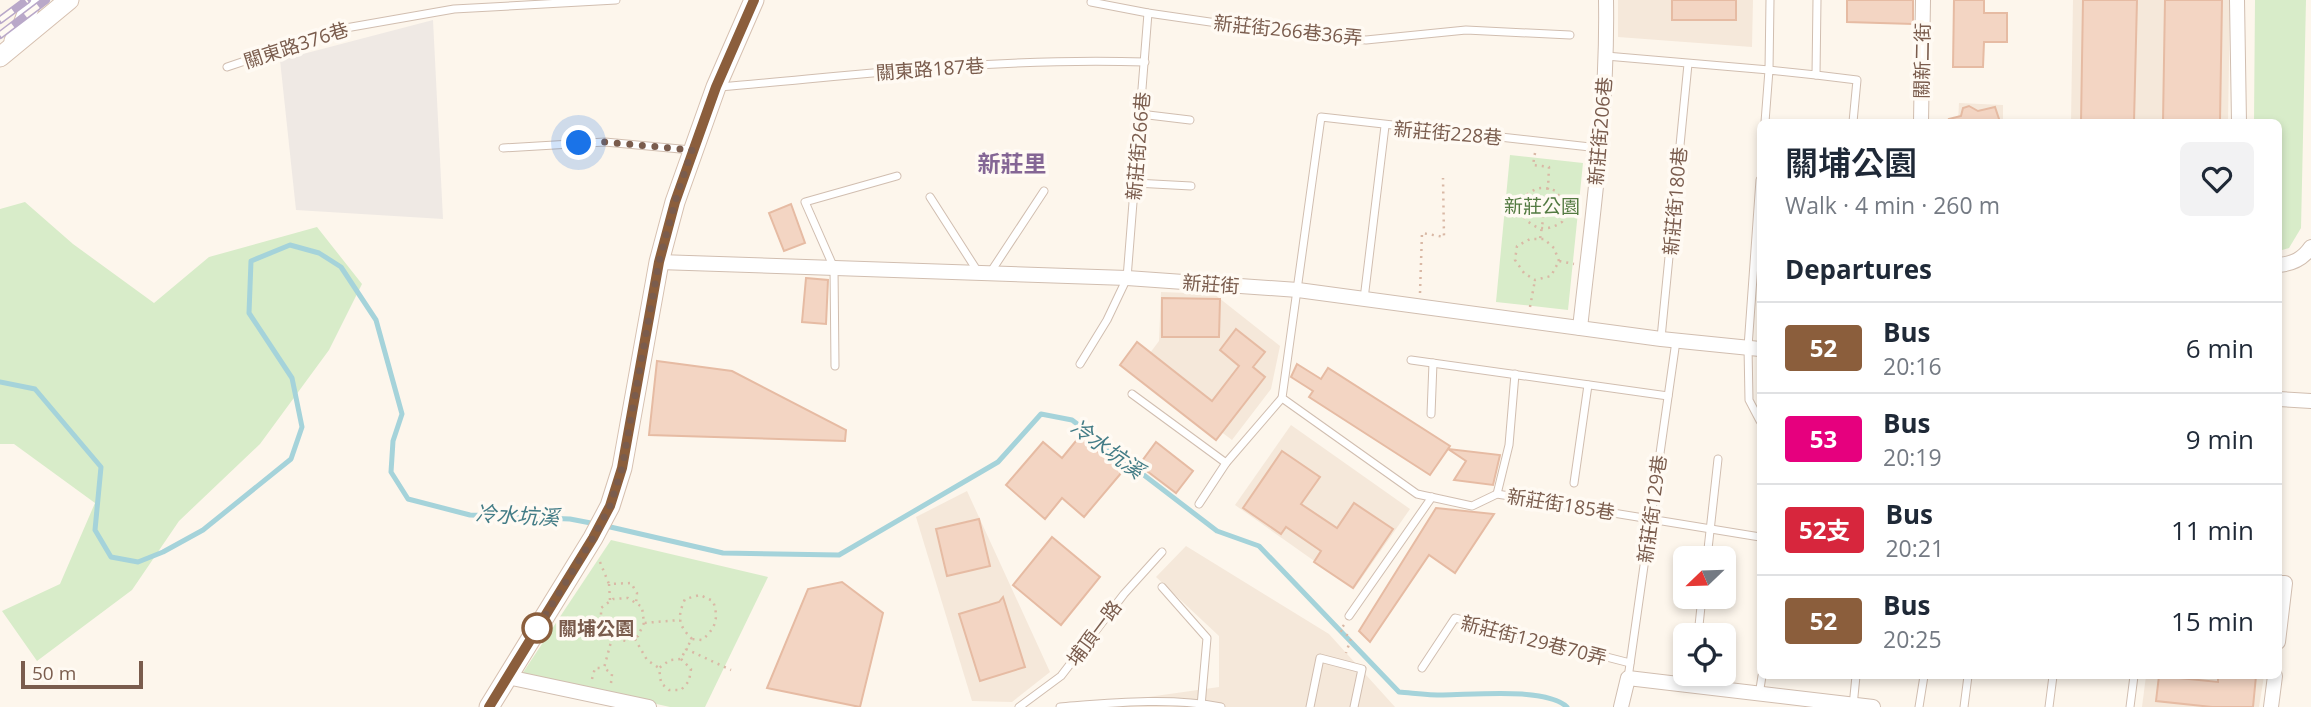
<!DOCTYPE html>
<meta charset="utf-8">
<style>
:root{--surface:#fff;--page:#f2f2f3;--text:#1f2937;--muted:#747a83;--line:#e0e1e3}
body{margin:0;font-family:"Open Sans","Noto Sans TC",sans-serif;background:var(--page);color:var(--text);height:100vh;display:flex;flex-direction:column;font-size:26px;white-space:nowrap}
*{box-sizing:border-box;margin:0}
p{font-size:23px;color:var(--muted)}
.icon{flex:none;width:38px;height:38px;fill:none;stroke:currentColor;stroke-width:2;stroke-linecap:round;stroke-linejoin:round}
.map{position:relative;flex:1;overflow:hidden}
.side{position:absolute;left:1757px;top:119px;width:525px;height:560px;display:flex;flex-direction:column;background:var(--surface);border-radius:10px;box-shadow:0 4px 10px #0003}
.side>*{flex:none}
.badge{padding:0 14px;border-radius:5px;font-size:24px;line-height:46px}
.needle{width:46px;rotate:247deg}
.fabs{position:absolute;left:1673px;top:546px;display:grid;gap:14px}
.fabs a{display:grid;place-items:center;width:63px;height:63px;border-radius:10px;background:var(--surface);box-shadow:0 4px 10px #0003;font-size:35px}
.scale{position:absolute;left:21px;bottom:18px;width:122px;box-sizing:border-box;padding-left:7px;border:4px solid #7a5c4d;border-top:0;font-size:19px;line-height:24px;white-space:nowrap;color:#7a5c4d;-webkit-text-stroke:5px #fffaf3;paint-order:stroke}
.you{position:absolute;width:35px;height:35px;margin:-18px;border:5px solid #fff;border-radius:50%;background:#1a73e8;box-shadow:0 0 0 10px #1a73e833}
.map>.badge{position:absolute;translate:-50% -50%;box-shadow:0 0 0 4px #fff}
h2{padding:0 28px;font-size:26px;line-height:63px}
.round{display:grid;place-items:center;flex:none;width:74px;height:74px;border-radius:10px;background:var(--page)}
.head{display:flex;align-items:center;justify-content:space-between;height:119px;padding:0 28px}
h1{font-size:33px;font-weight:600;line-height:52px}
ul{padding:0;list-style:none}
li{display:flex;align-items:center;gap:21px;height:91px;padding:0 28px;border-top:2px solid var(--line)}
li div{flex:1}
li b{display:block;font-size:26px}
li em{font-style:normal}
li .badge{min-width:77px;font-weight:700;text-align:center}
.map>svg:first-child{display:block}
.residential{fill:#f5e8da}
.industrial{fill:#efe9e4}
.green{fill:#d8ecc9}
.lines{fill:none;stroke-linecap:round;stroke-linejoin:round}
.stream{stroke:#a5d3da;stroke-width:5}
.building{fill:#f3d5c3;stroke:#e6bba3;stroke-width:2}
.lane-casing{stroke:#d1beb0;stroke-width:9}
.street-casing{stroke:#d1beb0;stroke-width:16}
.secondary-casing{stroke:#d6c0b0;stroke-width:21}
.path{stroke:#d9b8a5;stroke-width:2.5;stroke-dasharray:2 5;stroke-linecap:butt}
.lane{stroke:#fff;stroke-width:7}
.street{stroke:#fff;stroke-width:14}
.secondary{stroke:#fff;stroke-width:19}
.rail-casing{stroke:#b9a8c9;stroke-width:8}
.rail{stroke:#fffaf3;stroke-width:5;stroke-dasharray:16;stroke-linecap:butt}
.line-casing{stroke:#fff;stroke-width:16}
.line{stroke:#8b5e3c;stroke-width:10}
.walk{stroke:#7a5c4d;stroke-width:7;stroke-dasharray:0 12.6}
.stop-dot{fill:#fff;stroke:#8b5e3c;stroke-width:3.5}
.labels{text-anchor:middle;stroke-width:7;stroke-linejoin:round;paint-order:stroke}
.street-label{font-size:19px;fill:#7a5c4d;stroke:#fffaf3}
.park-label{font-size:19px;fill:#537a41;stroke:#fffaf3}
.stop-label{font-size:19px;font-weight:bold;fill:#7a5c4d;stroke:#fffaf3;text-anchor:start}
.water-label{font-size:21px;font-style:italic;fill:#437c86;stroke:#fffaf3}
.quarter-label{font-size:23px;font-weight:bold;fill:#846695;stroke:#fffaf3}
</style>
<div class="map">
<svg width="2311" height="707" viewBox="0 0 2311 707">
<rect width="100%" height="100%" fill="#fdf6ec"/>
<!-- residential -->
<g class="residential">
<path d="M 1618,0 L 1753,0 L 1752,47 L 1618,37 Z"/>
<path d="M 2073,0 L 2230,0 L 2228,122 L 2071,122 Z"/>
<path d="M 1959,103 L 2003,105 L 2003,122 L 1958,122 Z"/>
<path d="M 1161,292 L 1214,294 L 1280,346 L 1271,389 L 1232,440 L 1138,369 L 1159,341 Z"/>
<path d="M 1291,425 L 1410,509 L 1354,589 L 1235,505 Z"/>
<path d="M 967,491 L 1050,672 L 1012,702 L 972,701 L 916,517 Z"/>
<path d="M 1186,546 L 1329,634 L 1395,707 L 1077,707 L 1219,687 L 1219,636 L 1156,577 Z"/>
<path d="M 2146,676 L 2264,676 L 2259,707 L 2142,707 Z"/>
</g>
<!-- industrial -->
<path class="industrial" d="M 433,20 L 443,219 L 296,210 L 280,60 Z"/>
<!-- green -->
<g class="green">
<path d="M 2255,0 L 2306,0 L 2301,228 L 2289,248 L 2279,251 L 2278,122 L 2254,122 Z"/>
<path d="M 1510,155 L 1583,163 L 1568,310 L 1496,302 Z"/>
<path d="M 25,202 L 73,244 L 154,303 L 209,257 L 317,227 L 362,284 L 329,350 L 260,444 L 179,521 L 132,590 L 37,661 L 2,611 L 60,584 L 95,503 L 14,444 L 0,444 L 0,209 Z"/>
<path d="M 611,540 L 768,577 L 705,707 L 670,707 L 522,674 Z"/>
</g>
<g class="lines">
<!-- stream -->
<g class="stream">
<path d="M 0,382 L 35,389 L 101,467 L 95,530 L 111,557 L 138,562 L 163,552 L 203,530 L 291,459 L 302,427 L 292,378 L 249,313 L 251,261 L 290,245 L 319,253 L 341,267 L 376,320 L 402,414 L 393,441 L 391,472 L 408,499 L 470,515 L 570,519 L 596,524"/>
<path d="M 606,526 L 723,553 L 839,555 L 998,462 L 1041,414 L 1072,420 L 1217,531 L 1259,546 L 1399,692 C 1413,693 1428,695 1443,695 C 1472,695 1546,687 1567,707"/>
</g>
</g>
<!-- building -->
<g class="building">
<rect x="1672" y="0" width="64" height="20"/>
<path d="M 1847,0 L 1913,0 L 1913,24 L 1847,22 Z"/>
<path d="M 1954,0 L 1984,0 L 1984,13 L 2007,13 L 2007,42 L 1984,42 L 1983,67 L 1953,67 Z"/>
<path d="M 2083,0 L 2137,0 L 2134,122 L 2081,122 Z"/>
<path d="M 2165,0 L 2222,0 L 2220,122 L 2163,122 Z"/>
<path d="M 1969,106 L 1978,111 L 1995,107 L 2000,122 L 1950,122 L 1949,119 L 1961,116 L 1963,108 Z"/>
<path d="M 791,204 L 805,243 L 784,251 L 769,213 Z"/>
<path d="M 806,278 L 828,280 L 826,324 L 802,322 Z"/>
<path d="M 1162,298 L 1220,299 L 1219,337 L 1162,337 Z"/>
<path d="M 1236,329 L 1265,352 L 1253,367 L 1265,377 L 1216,440 L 1120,365 L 1137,342 L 1212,401 L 1239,366 L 1220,350 Z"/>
<path d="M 657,361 L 732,371 L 846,430 L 845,441 L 649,435 Z"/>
<path d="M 1297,364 L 1321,379 L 1328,368 L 1450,446 L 1448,449 L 1500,455 L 1493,485 L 1454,480 L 1466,461 L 1448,449 L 1430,475 L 1309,397 L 1313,391 L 1291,377 Z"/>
<path d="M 1080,436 L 1122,472 L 1084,517 L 1062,498 L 1045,519 L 1006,485 L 1043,442 L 1062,458 Z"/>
<path d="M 1156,442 L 1193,471 L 1176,493 L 1139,465 Z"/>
<path d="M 1282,451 L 1320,477 L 1301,504 L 1337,528 L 1354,503 L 1393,529 L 1353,588 L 1314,562 L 1321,551 L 1286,527 L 1281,534 L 1243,508 Z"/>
<path d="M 1436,508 L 1494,514 L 1455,573 L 1429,555 L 1370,642 L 1359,631 Z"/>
<path d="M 979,519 L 990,566 L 947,576 L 936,529 Z"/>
<path d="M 1052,537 L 1100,577 L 1061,625 L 1013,585 Z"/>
<path d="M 842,582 L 883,613 L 860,707 L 767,688 L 808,589 Z"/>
<path d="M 1003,597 L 1025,667 L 980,681 L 959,614 L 999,602 Z"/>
<path d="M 2159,676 L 2218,682 L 2218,676 L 2256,676 L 2253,707 L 2212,707 L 2156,701 Z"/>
</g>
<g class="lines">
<defs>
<g id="lane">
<path d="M 1091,2 L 1148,13 L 1279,32 L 1366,40 L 1466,30 L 1570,35"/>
<path d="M 1606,56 L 1769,70 L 1770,0"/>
<path d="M 227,67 L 340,29 L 454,9 L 616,0"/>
<path d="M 1816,75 L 1857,80 L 1853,122"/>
<path d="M 719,87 C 861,75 1003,57 1145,62"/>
<path d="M 1140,114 L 1190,120"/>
<path d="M 1765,122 L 1769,70 L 1816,75 L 1817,0"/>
<path d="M 503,148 L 605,142 L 691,150"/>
<path d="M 1599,148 L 1321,117 L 1282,398 L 1417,494 L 1472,506 L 1497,494 L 1760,537"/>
<path d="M 1760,180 L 1748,347 L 1749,400 L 1760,421"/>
<path d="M 1135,183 L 1191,186"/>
<path d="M 930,197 L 978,272"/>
<path d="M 990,273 L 1044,191"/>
<path d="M 1364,299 L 1385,126"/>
<path d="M 1661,338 L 1688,64"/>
<path d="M 1411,360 L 1668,396"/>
<path d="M 1080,364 L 1107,320 L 1127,278 L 1148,13"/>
<path d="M 835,366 L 834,268 L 805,202 L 897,176"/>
<path d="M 1132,394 L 1226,463 L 1282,398"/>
<path d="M 1431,414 L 1433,363"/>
<path d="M 1574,483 L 1588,385"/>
<path d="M 1497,494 L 1509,445 L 1515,374"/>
<path d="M 1199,504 L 1226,463"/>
<path d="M 1707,558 L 1718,459"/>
<path d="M 1162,587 L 1207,638 L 1201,706"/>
<path d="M 1349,616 L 1432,497"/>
<path d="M 1698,635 L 1702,597"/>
<path d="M 1422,668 L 1455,618 L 1630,663"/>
<path d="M 1628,678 L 1676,341"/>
<path d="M 1759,695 L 1762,676"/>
<path d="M 1853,706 L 1856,676"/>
<path d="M 1019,707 L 1061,676 L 1124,594 L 1162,552"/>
<path d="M 1060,707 C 1112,703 1169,697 1221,707"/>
<path d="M 1310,707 L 1320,658 L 1362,669 L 1354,707"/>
<path d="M 1919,707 L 1924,676"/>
<path d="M 1964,707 L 1968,676"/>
<path d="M 2049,707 L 2053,676"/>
<path d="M 2130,707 L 2134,676"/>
</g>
<g id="street">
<path d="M 2237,0 L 2239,122"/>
<path d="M 1921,122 L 1923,0"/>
<path d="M 659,262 L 1127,278 L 1298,290 L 1661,339 L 1760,349"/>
<path d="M 2278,265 C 2293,264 2303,259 2311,247"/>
<path d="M 1580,328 C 1592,219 1608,110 1606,0"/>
<path d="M 2278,399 L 2311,401"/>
<path d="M 2278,583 L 2285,583 L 2278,642"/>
<path d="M 508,677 L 649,707"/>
<path d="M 1621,707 L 1628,678 L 1873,707"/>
<path d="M 2271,707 L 2275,676"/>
</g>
<g id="secondary">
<path d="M 14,41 L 22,27 L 32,0"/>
<path d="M 0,57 L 69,0"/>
<path d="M 489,707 L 593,538 L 610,506 L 622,468 L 659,262 L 675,202 L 716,87 L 754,0"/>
</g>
</defs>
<!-- lane casing -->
<use href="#lane" class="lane-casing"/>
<!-- street casing -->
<use href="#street" class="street-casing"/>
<!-- secondary casing -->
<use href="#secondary" class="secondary-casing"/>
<!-- path -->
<g class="path">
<path d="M 1535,153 L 1533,165 L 1549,167 L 1548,188 L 1540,239"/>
<path d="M 1566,208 L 1556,191 C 1541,185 1533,188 1521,200 L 1521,214 C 1533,229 1545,233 1562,222 L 1566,208 L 1578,210"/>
<path d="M 1559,261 L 1554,248 L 1544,239 L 1530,239 L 1517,246 L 1515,260 L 1524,273 L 1535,280 L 1551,276 L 1559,261 L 1574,264"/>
<path d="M 1420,293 L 1422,233 L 1444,237 L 1443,178"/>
<path d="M 1530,307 L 1535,280"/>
<path d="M 600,562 L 609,584"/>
<path d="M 610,600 L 609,584 L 631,583 L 637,593 L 636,603"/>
<path d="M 644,623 L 638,636 L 626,641 L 608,637 L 601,624 L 601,608 L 613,599 L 628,598 L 642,607 L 644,623 L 680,620"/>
<path d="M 1344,625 L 1340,630 L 1351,638 L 1346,653"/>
<path d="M 635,639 L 647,660 L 659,668"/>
<path d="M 692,639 C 678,625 677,617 685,599 L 700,595 L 713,601 C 719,618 716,628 702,640 L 692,639 L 686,649 L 731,670"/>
<path d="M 681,659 L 691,669 L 689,681 L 681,690 L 669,690 L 661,683 L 659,668 L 670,660 L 681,659 L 686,649"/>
<path d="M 592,679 L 595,668 L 604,668"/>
<path d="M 611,683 L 612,674 L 604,668 L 612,638"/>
</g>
<!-- lane -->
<use href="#lane" class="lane"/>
<!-- street -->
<use href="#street" class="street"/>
<!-- secondary -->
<use href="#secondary" class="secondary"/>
<defs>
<g id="rail">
<path d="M 0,20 L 27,0"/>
<path d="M 0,35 L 46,0"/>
</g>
</defs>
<!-- rail casing -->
<use href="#rail" class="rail-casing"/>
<!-- rail -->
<use href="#rail" class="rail"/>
</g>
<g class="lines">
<defs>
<path id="line" d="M 489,707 L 593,538 L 610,506 L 622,468 L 659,262 L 675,202 L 716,87 L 754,0"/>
</defs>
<!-- line casing -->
<use href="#line" class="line-casing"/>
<!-- line -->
<use href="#line" class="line"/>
<!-- walk -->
<path class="walk" d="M 537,628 L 535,632 L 593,538 L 610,506 L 622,468 L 659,262 L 675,202 L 692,150 L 604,142 L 579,143"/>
</g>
<!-- markers -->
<circle class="stop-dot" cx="537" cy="628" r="14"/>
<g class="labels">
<!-- street labels -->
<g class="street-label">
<text transform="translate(1288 30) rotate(6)" y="7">新莊街266巷36弄</text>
<text transform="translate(296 45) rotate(-18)" y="7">關東路376巷</text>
<text transform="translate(1922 61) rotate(-89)" y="7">關新二街</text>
<text transform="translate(930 69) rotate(-4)" y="7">關東路187巷</text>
<text transform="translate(1600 131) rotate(-85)" y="7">新莊街206巷</text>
<text transform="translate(1448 133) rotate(5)" y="7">新莊街228巷</text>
<text transform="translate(1138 146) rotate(-85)" y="7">新莊街266巷</text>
<text transform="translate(1675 201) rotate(-85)" y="7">新莊街180巷</text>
<text transform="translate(1211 284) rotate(4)" y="7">新莊街</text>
<text transform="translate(1561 504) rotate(9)" y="7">新莊街185巷</text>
<text transform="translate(1652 509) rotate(-82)" y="7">新莊街129巷</text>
<text transform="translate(1094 633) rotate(-53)" y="7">埔頂一路</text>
<text transform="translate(1534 640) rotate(14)" y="7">新莊街129巷70弄</text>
</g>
<!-- park labels -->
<g class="park-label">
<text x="1542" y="213">新莊公園</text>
</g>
<!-- stop labels -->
<g class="stop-label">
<text x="558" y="635">關埔公園</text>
</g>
<!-- water labels -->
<g class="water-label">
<text transform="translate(1107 449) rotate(36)" y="7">冷水坑溪</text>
<text transform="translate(517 516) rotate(3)" y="7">冷水坑溪</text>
</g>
<!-- quarter labels -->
<g class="quarter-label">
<text x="1012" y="172">新莊里</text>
</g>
</g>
</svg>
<div class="fabs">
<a><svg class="needle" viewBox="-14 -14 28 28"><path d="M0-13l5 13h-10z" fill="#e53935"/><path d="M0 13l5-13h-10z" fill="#747a83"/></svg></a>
<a><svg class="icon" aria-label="locate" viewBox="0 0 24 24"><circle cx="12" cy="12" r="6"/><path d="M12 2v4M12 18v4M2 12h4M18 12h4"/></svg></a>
</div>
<div class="scale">50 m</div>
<div class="you" style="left:579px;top:143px"></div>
<section class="side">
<div class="head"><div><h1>關埔公園</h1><p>Walk · 4 min · 260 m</p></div><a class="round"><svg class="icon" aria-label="heart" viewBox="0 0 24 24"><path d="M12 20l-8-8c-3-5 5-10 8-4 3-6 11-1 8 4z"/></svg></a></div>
<h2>Departures</h2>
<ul>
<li><span class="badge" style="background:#8b5e3c;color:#fff">52</span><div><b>Bus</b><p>20:16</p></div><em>6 min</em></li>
<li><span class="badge" style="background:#e6007e;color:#fff">53</span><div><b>Bus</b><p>20:19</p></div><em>9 min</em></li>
<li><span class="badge" style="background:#d7263d;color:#fff">52支</span><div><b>Bus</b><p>20:21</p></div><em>11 min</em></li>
<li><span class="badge" style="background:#8b5e3c;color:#fff">52</span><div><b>Bus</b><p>20:25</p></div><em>15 min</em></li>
</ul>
</section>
</div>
